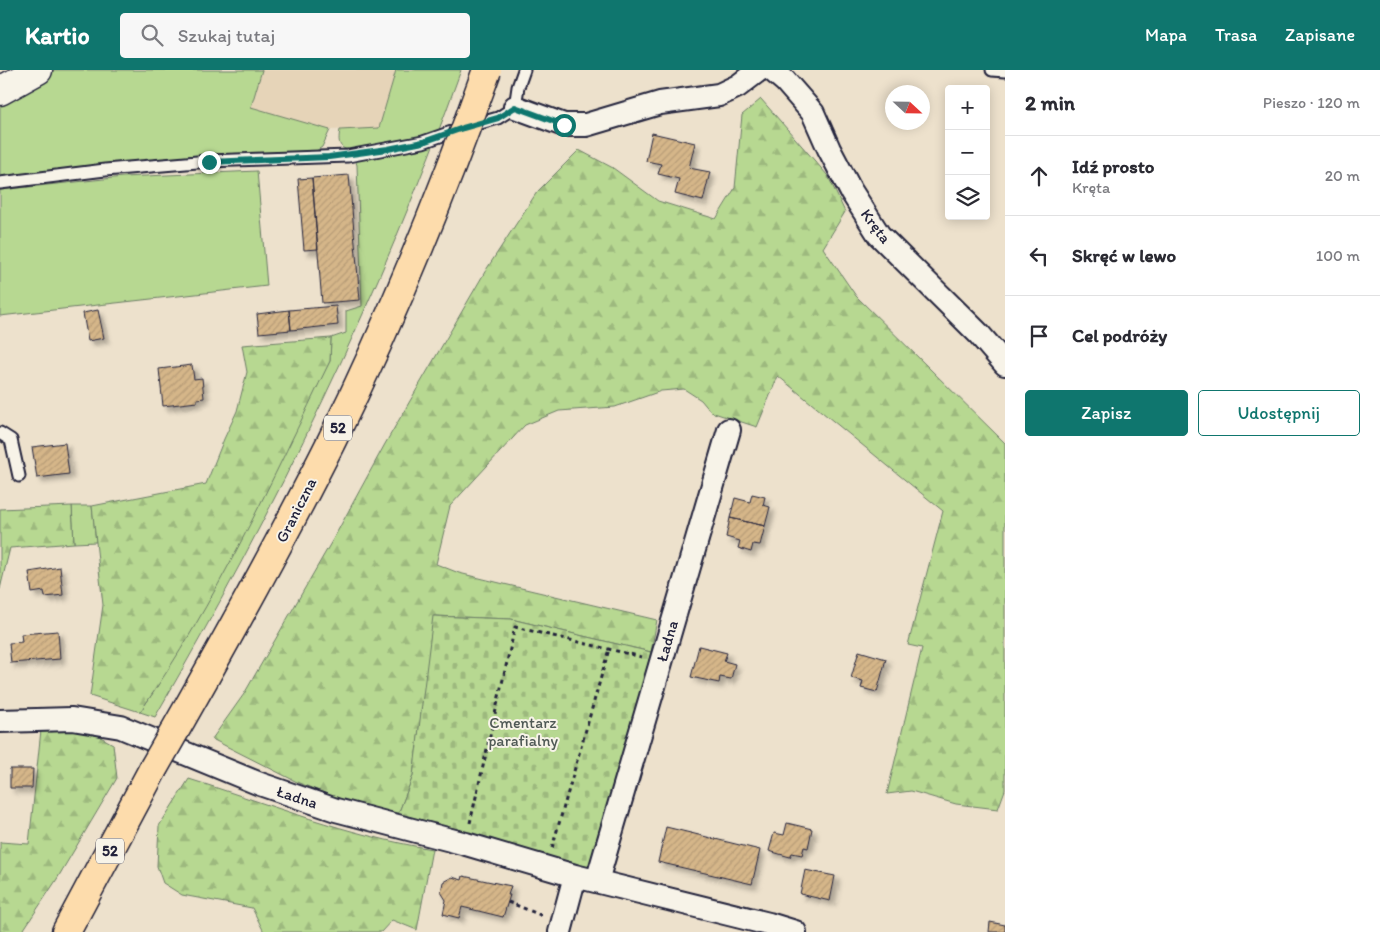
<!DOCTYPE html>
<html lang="pl">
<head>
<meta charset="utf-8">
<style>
  body { margin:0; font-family:Itim,sans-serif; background:#f7f7f7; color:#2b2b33 }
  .controls { position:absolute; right:15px; top:15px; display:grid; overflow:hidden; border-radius:5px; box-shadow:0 2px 12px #0003 }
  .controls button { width:45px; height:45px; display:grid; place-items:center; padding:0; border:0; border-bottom:1px solid #e1e1e2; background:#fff; color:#2b2b33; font:25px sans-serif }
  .compass { position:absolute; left:885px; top:15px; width:45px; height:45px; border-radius:50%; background:#fff; box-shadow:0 2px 12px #0003; rotate:112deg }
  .stop { position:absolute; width:15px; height:15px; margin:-11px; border:4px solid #0f766e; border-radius:50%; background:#fff }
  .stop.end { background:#0f766e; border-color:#fff; box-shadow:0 1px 5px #0008 }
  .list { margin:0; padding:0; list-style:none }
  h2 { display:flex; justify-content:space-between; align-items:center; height:65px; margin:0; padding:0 20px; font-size:21px }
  h2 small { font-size:16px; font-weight:400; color:#7c7c81 }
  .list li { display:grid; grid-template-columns:32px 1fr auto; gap:15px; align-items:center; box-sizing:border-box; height:80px; padding:0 20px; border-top:1px solid #e1e1e2 }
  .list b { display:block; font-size:19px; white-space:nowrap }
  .list p { margin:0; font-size:16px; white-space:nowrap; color:#7c7c81 }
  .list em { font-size:16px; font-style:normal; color:#7c7c81 }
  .actions { display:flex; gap:10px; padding:15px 20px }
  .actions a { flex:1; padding:11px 0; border:1px solid #0f766e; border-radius:5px; text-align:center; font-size:18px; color:#0f766e }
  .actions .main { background:#0f766e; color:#fff }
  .icon { flex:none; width:28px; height:28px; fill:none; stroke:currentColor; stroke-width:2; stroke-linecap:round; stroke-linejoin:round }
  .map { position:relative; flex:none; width:1005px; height:862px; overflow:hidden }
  header { display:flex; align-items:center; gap:30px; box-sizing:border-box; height:70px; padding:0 25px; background:#0f766e; color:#fff }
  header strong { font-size:24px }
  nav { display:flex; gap:28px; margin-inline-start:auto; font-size:18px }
  .search { width:350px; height:45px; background:#f7f7f7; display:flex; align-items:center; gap:12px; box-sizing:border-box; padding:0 18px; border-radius:5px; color:#7c7c81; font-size:19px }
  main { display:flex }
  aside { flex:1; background:#fff }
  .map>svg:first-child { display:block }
  .built { fill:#e6d4b8 }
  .green { fill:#b7d891; stroke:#6c7d66 }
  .forest { fill:url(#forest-firs); stroke:#6c7d66 }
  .cemetery { fill:url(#cemetery-stones); stroke:#6c7d66 }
  .building { fill:url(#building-hatch); stroke:#22223b; filter:url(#shadow) }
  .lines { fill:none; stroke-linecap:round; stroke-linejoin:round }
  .service-casing { stroke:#22223b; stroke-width:15 }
  .minor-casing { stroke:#22223b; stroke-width:26 }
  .tertiary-casing { stroke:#22223b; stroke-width:31 }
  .trunk-casing { stroke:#22223b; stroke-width:31 }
  .path { stroke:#22223b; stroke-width:3; stroke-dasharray:4 4; stroke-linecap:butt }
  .service { stroke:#f7f3e8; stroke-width:11 }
  .minor { stroke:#f7f3e8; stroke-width:22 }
  .tertiary { stroke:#f7f3e8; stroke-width:28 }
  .trunk { stroke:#fddcac; stroke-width:28 }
  .trunk-bridge-casing { stroke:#22223b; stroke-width:31; stroke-linecap:butt }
  .trunk-bridge { stroke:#fddcac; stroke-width:28 }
  .route { stroke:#0f766e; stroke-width:6 }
  .labels { text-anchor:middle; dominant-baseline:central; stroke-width:4; stroke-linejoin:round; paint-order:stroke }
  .shield { fill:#f7f3e8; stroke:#62616f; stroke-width:1 }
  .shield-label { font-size:15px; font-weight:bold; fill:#22223b }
  .street-label { font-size:16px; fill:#22223b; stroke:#f7f3e8 }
  .park-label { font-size:16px; fill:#4f5955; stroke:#f7f3e8 }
</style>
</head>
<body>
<header>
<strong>Kartio</strong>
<div class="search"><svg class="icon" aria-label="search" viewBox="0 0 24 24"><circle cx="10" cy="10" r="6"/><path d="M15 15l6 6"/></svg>Szukaj tutaj</div>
<nav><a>Mapa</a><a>Trasa</a><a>Zapisane</a></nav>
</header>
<main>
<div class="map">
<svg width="1005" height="862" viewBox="0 0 1005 862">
  <defs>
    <pattern id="forest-firs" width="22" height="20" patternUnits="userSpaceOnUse" patternTransform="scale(1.25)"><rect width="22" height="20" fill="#b7d891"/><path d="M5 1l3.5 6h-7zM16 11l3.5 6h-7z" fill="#9db97e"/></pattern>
    <pattern id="cemetery-stones" width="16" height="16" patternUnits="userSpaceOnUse" patternTransform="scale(1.25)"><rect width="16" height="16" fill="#b7d891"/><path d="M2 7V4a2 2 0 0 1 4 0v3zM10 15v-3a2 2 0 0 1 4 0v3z" fill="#9db97e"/></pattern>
    <pattern id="building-hatch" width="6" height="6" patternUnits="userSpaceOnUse" patternTransform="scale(1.25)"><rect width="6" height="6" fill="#d5b689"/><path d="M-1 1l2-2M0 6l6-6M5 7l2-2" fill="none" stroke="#b79c77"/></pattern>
    <filter id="shadow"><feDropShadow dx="4.5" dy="4.5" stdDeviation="2.5" flood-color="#0004"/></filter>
  </defs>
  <rect width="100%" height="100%" fill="#ede1cc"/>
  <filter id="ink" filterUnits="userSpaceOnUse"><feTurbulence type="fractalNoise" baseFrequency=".02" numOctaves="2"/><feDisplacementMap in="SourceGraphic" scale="10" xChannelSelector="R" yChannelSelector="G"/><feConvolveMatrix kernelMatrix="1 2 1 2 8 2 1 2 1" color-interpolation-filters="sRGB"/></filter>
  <g filter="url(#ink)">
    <path class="built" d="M 262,0 L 396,0 L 379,58 L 330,60 L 251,37 Z"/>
    <path class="green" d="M 52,0 L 262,0 L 251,37 L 330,60 L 322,77 L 313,83 L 0,107 L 0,30 Z
      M 396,0 L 461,0 C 381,225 275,440 155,647 L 140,642 L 155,620 L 330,291 L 331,268 L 346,263 L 346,241 L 362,236 L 357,95 L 352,80 C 338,80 338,71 340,60 L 379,58 Z
      M 257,101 L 267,216 L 0,246 L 0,120 L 123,107 Z
      M 72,436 L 92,436 L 96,472 L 74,473 Z"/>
    <path class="forest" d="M 761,29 L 828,106 L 845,142 L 823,178 L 856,226 L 1005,373 L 1005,720 L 998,739 L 956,734 L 911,721 L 887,724 L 922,578 L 908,575 L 943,441 L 778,306 L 757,357 L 711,342 L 701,330 L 684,319 L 661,321 L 615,337 L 559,341 L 525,355 L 450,436 L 436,494 L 459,503 L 504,514 L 657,550 L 651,582 L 511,549 L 434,546 L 413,706 L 397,747 L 337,728 L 299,713 L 212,669 L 244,624 L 336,464 L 385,374 L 486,200 L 537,122 L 579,80 L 613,98 L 658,131 L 716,149 L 735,118 L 742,45 Z
      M 331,268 L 330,291 C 272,410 216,533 140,642 L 90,626 L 103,535 L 92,436 L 206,414 L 224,369 L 237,341 L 247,302 L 242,275 Z
      M 72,436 L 74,473 L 10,478 L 0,519 L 0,439 Z
      M 41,660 L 88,660 L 113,674 L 117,708 L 57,809 L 22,862 L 0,862 L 0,772 L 29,774 Z
      M 189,709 C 269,734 349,766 432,779 L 417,860 L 392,850 L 381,862 L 264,862 L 252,838 L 182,825 L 163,813 L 157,796 L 159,756 Z"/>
    <path class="cemetery" d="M 433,546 L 511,549 L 651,582 L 593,804 L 397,747 L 413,706 Z"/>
    <path class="building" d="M 652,63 L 695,73 L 689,98 L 710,102 L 703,131 L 675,124 L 679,109 L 658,104 L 661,94 L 646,91 Z
      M 349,105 L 360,230 L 322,233 L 312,108 Z
      M 312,108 L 318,179 L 304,180 L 298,109 Z
      M 336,236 L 338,255 L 291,260 L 289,240 Z
      M 98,240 L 104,268 L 88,271 L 83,243 Z
      M 289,240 L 291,260 L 259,263 L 257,244 Z
      M 192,295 L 194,309 L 202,308 L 204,328 L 197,329 L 197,332 L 163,336 L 159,299 Z
      M 65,373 L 69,404 L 37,408 L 32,377 Z
      M 752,424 L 765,427 L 763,435 L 770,437 L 765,456 L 730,448 L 735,428 L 750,432 Z
      M 730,448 L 765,456 L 760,475 L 753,474 L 751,482 L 738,478 L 740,471 L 726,467 Z
      M 60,497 L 63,525 L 45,527 L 44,521 L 32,523 L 29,502 Z
      M 58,561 L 60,589 L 11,593 L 9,573 L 22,572 L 21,564 Z
      M 699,576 L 727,583 L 724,591 L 735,594 L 731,609 L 720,607 L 719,613 L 691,607 Z
      M 859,581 L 886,589 L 877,622 L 861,618 L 863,611 L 851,608 Z
      M 10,699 L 33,699 L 32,718 L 10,718 Z
      M 787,753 L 812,759 L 808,778 L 804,777 L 802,785 L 792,783 L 790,787 L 769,781 L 774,763 L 784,765 Z
      M 666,757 L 760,780 L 752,814 L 658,792 Z
      M 805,800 L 835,806 L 830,831 L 800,824 Z
      M 463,806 L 511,816 L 508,825 L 510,825 L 503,847 L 462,837 L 459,848 L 443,844 L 446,830 L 441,822 L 443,812 L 452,807 L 462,810 Z
      M 990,852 L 1005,855 L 1005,862 L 989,862 Z"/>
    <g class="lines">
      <g class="service-casing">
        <path id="service" d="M 992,0 L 1005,1
          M 0,113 L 105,100 L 209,91 L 348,86 L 423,72 L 463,58 L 498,48 L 515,37 L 518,17 L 524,0
          M 0,363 L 11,370 L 19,406"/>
      </g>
      <g class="minor-casing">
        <path id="minor" d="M 772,0 L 785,11 L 813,43 L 829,79 L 851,121 L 879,165 L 979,264 L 1005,294
          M 515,37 L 564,55 L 586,55 L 660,33 L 719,25 L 738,16 L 759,0
          M 0,651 L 72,649 L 121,657 L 260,714 L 336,740 L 466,774 L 575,806 L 769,854 L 795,862
          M 597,811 L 729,360
          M 560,862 L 575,806"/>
      </g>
      <g class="tertiary-casing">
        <path id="tertiary" d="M 0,21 L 38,0"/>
      </g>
      <g class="trunk-casing">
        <path id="trunk" d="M 66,862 L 153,699"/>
      </g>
      <path class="path" d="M 470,753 L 515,557 L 642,587
        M 552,778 L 609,579
        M 508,832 L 543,846"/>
      <use href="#service" class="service"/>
      <use href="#minor" class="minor"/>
      <use href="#tertiary" class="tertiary"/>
      <use href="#trunk" class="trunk"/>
      <g class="trunk-bridge-casing">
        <path id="trunk-bridge" d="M 153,699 C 215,591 276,482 332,370 C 391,251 442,126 487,0"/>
      </g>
      <use href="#trunk-bridge" class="trunk-bridge"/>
    </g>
  </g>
  <g class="lines" filter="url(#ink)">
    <path class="route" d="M 209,92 L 329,87 L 388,79 L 423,72 L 463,58 L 498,48 L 515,37 L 564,55"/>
  </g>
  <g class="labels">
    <g class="shield">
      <rect x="324" y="345.5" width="28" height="25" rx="4"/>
      <rect x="96" y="768.5" width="28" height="25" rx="4"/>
    </g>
    <g class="shield-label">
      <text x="338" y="358">52</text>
      <text x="110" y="781">52</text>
    </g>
    <g class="street-label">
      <text transform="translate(876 156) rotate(53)">Kręta</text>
      <text transform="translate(296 440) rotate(-63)">Graniczna</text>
      <text transform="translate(667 571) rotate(-74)">Ładna</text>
      <text transform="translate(297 727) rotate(18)">Ładna</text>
    </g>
    <g class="park-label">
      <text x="523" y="652">Cmentarz<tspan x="523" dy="18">parafialny</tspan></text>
    </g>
  </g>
</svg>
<div class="controls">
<button>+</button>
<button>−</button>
<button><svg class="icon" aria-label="layers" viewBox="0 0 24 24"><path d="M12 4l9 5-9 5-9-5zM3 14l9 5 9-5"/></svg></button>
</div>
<svg class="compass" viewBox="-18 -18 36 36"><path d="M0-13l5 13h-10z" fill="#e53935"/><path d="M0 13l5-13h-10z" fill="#7c7c81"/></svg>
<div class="stop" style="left:564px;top:55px"></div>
<div class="stop end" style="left:209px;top:92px"></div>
</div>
<aside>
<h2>2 min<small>Pieszo · 120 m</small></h2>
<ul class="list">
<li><svg class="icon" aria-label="ahead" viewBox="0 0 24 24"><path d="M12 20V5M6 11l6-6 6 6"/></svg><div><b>Idź prosto</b><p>Kręta</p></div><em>20 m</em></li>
<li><svg class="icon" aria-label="left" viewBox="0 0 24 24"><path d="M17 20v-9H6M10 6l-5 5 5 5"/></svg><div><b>Skręć w lewo</b></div><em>100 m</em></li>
<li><svg class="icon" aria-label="arrive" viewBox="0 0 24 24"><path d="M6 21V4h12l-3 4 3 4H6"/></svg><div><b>Cel podróży</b></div></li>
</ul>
<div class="actions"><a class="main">Zapisz</a><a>Udostępnij</a></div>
</aside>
</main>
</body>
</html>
